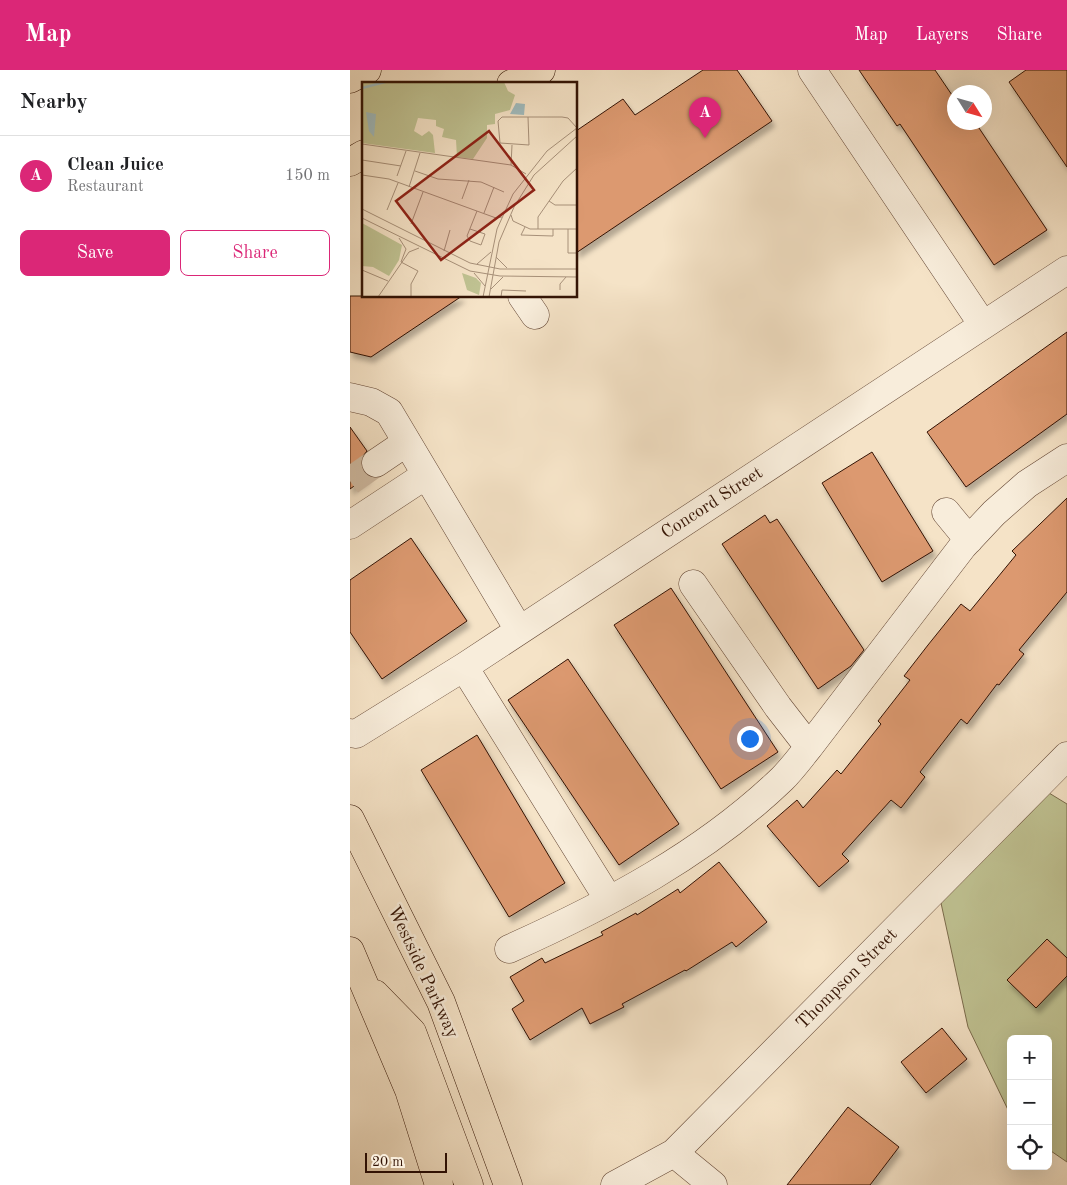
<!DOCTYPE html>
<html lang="en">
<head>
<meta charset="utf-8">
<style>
  body { margin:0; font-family:"Old Standard TT",serif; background:#f2f2f2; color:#202124 }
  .controls { position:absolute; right:15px; bottom:15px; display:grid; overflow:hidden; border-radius:8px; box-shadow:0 5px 20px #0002 }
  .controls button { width:45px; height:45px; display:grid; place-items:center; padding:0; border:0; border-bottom:1px solid #e0e0e0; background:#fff; color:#202124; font:25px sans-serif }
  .compass { position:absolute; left:597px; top:15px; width:45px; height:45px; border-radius:50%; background:#fff; box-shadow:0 5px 20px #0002; rotate:127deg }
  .scale { position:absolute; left:15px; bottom:12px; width:82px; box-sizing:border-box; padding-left:5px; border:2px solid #331304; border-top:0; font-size:14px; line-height:18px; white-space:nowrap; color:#331304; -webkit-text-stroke:4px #f8eddb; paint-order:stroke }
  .you { position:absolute; left:399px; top:668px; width:18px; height:18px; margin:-12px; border:4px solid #fff; border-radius:50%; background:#1a73e8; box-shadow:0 0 0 8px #1a73e833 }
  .badge { display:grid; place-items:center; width:32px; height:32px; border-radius:50%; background:#db2777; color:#fff; font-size:16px; font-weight:700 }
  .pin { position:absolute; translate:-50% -41px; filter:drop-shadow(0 1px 2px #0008) }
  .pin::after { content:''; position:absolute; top:26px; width:18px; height:15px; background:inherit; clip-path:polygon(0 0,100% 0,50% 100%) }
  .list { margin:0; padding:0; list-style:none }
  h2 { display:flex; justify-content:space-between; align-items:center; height:65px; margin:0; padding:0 20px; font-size:21px }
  h2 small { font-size:16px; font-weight:400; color:#757577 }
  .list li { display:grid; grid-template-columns:32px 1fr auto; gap:15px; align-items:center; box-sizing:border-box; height:80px; padding:0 20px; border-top:1px solid #e0e0e0 }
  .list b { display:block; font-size:19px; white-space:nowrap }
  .list p { margin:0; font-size:16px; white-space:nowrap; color:#757577 }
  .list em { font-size:16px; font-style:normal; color:#757577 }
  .actions { display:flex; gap:10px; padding:15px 20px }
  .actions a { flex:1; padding:11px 0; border:1px solid #db2777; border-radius:8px; text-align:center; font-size:18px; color:#db2777 }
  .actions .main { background:#db2777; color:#fff }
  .icon { flex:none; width:28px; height:28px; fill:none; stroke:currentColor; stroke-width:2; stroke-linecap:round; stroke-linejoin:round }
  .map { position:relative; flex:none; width:717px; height:1115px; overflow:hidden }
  header { display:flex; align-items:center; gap:30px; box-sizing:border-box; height:70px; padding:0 25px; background:#db2777; color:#fff }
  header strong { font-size:24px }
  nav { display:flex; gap:28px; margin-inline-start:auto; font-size:18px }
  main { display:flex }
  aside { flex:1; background:#fff }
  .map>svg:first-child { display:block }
  .green { fill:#c0c393; stroke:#7a6b4c }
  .building { fill:#dc996f; stroke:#331304; filter:url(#shadow) }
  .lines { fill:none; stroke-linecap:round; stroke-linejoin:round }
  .minor-tunnel { stroke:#ceb9a0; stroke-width:28; stroke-dasharray:28 14; stroke-linecap:butt }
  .minor-casing { stroke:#644735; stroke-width:29 }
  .major-casing { stroke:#331304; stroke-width:29 }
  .highway-casing { stroke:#331304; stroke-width:29 }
  .minor { stroke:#f8eddb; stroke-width:28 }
  .major { stroke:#f5e3c7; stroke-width:28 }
  .highway { stroke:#f5e3c7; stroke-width:28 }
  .labels { text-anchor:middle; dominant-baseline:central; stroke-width:5; stroke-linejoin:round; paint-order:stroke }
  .street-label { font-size:18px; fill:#331304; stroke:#f8eddb }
  .inset-river { fill:none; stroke:#a0bcbf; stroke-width:2.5 }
  .inset-road { fill:none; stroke:#a79079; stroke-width:1 }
  .view { fill:#8f2418; fill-opacity:0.15; stroke:#8f2418; stroke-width:2.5 }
  .inset-edge { fill:none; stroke:#331304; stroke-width:2.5 }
</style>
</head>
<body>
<header>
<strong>Map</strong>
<nav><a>Map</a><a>Layers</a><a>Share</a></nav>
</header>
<main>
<aside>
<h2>Nearby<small></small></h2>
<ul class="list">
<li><span class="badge">A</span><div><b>Clean Juice</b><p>Restaurant</p></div><em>150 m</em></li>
</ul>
<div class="actions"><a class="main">Save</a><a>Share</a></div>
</aside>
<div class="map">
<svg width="717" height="1115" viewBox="0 0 717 1115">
  <defs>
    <filter id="shadow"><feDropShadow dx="3" dy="5.5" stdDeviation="2.5" flood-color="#0004"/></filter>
  </defs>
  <rect width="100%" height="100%" fill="#f5e3c7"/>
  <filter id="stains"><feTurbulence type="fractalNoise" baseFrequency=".004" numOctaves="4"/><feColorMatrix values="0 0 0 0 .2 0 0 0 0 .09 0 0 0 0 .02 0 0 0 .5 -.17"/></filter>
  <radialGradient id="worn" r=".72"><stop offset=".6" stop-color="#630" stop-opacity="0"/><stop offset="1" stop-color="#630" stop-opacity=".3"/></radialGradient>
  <path class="green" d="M 699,723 L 717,734 L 717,1092 L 698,1079 L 698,969 L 661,969 L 661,1046 L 618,957 L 591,833 Z"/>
  <path class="building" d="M 353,0 L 387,0 L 422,51 L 226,183 L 226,61 L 273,29 L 285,45 Z
    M 509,0 L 585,0 L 604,28 L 604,52 L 625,52 L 697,160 L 644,195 L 550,54 L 547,56 Z
    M 676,0 L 717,0 L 717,97 L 659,12 Z
    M 0,226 L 112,226 L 21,287 L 0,282 Z
    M 717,262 L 717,344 L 616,417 L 577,362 Z
    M 0,357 L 17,381 L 12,387 L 10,394 L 13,401 L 18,406 L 0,419 Z
    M 522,382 L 583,481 L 532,512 L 472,413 Z
    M 717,428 L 717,522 L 669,580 L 674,584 L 649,615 L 647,614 L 617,654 L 611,649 L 570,702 L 575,707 L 551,738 L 541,730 L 492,784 L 499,791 L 469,817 L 417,756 L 447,730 L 453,738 L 487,700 L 491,704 L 531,654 L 528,651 L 560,610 L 554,606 L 578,575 L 611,534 L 620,541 L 666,485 L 662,481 Z
    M 415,445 L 420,453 L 427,449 L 514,580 L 501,596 L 468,619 L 372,474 Z
    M 61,468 L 117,551 L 32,609 L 0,562 L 0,510 Z
    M 321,518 L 428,682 L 371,719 L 264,555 Z
    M 218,589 L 329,754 L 269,795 L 158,630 Z
    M 127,665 L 215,813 L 159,847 L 71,700 Z
    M 369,792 L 417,852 L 386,877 L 382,872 L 336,901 L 335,900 L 272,934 L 274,937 L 240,954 L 232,938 L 180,970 L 162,939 L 174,931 L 160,907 L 192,888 L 195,893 L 253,865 L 251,862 L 286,843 L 287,845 L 328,819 L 330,823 Z
    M 697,869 L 717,888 L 717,906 L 686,938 L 657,910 Z
    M 592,958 L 617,989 L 576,1023 L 551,992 Z
    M 498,1037 L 549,1077 L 520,1115 L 437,1115 Z"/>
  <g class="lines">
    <path class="minor-tunnel" d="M 0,411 L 26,393"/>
    <g class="minor-casing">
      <path id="minor" d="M 462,0 L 633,255
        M 172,226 L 185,245
        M 0,327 L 21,332 L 39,342 L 169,560
        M 26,393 L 57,372
        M 596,442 L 619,470
        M 0,455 L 76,405
        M 343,514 L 428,637 L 459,677
        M 114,597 L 259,830
        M 0,663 L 6,664 L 114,597 L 717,200
        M 159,879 C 257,835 354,784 432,709 C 442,699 450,688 459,677 L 613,476 L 644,443 L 677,414 L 717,388
        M 324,1083 L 363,1115
        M 265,1115 L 324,1083 L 717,686"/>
    </g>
    <g class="major-casing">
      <path id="major" d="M 0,749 L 91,932 L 158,1115
        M 0,881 L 59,1020 L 89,1115
        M 25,924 L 62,962 L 119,1115"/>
    </g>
    <g class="highway-casing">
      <path id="highway" d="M 0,9 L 17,0
        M 161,14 L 191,0
        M 0,92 L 14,84"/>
    </g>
    <use href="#minor" class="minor"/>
    <use href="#major" class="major"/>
    <use href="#highway" class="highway"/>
  </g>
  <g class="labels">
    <g class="street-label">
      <text transform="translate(362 433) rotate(-33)">Concord Street</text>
      <text transform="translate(73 902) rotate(65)">Westside Parkway</text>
      <text transform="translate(497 909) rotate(-45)">Thompson Street</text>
    </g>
  </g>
  <g transform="translate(12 12)">
    <rect width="215" height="215" fill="#f5e3c7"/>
    <path d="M 0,0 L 142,0 L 146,9 L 153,13 L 148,28 L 133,32 L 133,42 L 125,43 L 125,56 L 111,77 L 95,75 L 94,58 L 80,55 L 82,47 L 74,44 L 74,38 L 56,36 L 52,49 L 60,54 L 67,49 L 71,53 L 73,71 L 0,61 ZM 0,141 L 40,163 L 37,178 L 27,194 L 11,185 L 0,184 ZM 100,191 L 114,196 L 119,201 L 117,213 L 105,208 Z" fill="#c0c393"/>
    <path d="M 154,21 L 163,22 L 162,33 L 148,32 ZM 4,30 L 14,32 L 12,55 L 7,49 Z" fill="#a0bcbf"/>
    <path class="inset-river" d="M 0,6 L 23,0"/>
    <path class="inset-road" d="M 166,35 L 167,63 L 138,61 L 136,39 L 140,35 L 200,35 L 206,36 L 215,46M 0,62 L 149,83 L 164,92M 0,78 L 39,84M 149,83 L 150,63M 53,89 L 76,97 L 119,100 L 142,110M 0,93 L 27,97 L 134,136 L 140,135M 35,94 L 44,69M 47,105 L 58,71M 100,117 L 107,98M 187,119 L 193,123 L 215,123M 0,127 L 108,181 L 138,187 L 215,187M 25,128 L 36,101M 122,131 L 132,105M 149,133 L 151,139 L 168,147 L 215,147M 0,136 L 108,189 L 138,194 L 215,195M 49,142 L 61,110M 163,145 L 159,153 L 191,154 L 191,147M 108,147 L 123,152 L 119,163 L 108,159 L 105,154 L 115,129M 176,147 L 176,135 L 201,99 L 215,86M 206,147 L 206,171 L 215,171M 37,156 L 44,167 L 39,180M 82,169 L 88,148M 134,175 L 145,186M 39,180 L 56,189 L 49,202 L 49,215M 115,182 L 129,170M 0,188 L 26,199M 112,191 L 123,204M 129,207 L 141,195M 198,208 L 198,202 L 204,195M 16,215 L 47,170 L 57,166M 121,215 L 135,147 L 151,112 L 185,69 L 215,46M 127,215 L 137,160 L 152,125 L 172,93 L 215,54M 139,215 L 140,208 L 164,209"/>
    <path class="view" d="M 127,49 L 172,108 L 79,178 L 34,119 Z"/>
    <rect width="215" height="215" class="inset-edge"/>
  </g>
  <rect width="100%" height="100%" filter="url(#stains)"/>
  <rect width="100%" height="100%" fill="url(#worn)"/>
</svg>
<div class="controls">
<button>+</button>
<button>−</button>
<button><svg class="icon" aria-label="locate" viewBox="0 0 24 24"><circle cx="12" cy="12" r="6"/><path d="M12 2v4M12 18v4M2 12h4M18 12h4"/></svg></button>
</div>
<svg class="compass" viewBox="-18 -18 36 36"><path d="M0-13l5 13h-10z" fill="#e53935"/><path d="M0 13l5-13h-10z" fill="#757577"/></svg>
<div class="scale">20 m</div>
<div class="you"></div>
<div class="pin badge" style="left:355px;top:68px">A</div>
</div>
</main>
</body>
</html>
